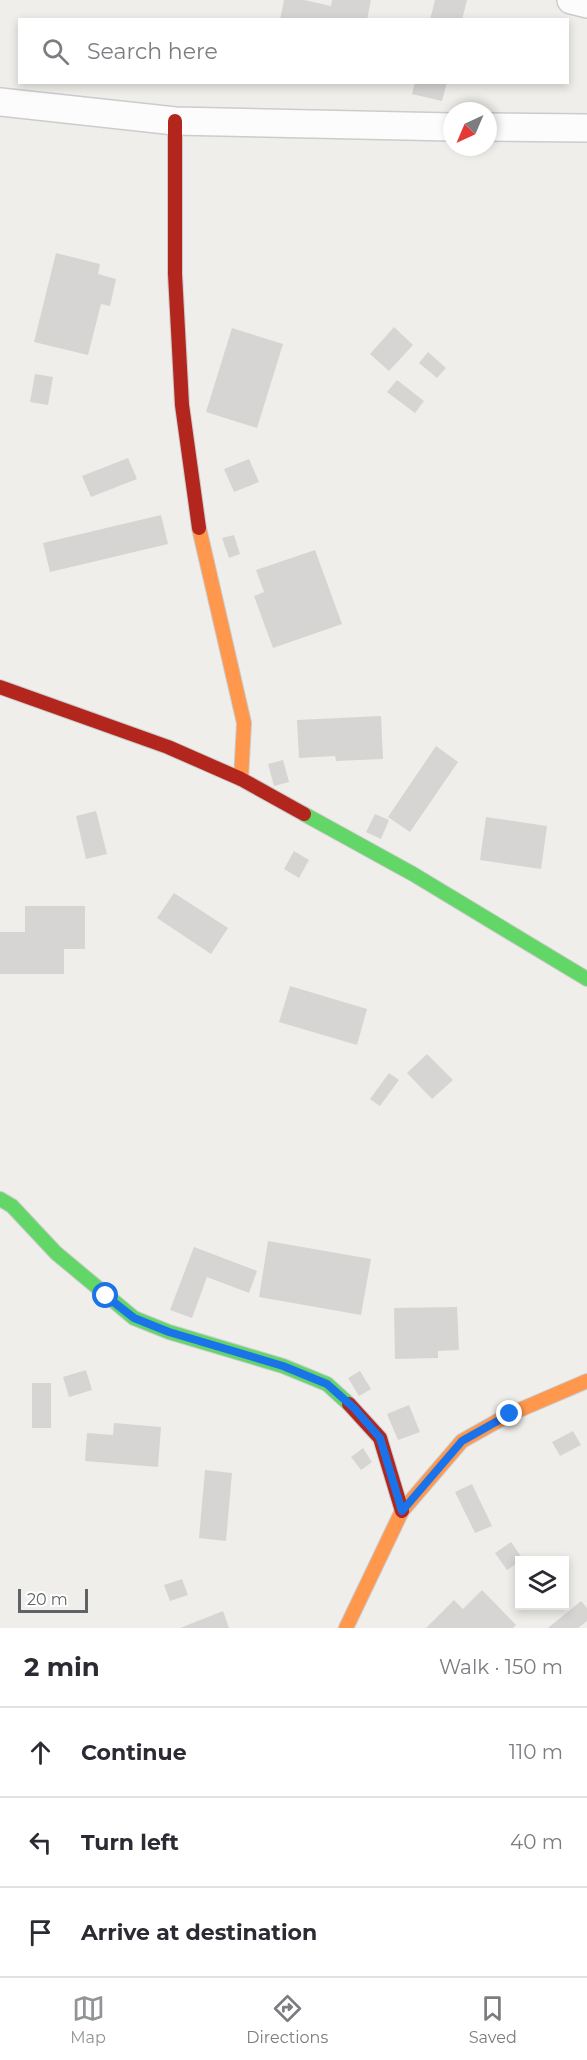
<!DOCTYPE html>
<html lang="en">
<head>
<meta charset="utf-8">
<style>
  body { margin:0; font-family:Montserrat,sans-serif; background:#f7f7f7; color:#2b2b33 }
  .controls { position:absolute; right:18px; bottom:18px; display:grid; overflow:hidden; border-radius:0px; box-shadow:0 3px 9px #0003 }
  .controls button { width:54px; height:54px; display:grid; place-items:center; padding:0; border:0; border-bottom:2px solid #e1e1e2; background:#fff; color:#2b2b33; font:30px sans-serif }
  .compass { position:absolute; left:443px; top:102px; width:54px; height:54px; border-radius:50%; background:#fff; box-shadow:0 3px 9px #0003; rotate:224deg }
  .scale { position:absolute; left:18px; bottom:15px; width:70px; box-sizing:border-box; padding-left:6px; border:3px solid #5f6368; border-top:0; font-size:16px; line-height:21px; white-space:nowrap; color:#5f6368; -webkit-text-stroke:4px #fff; paint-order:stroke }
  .stop { position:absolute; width:18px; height:18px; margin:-14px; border:4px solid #1a73e8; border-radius:50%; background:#fff }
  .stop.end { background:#1a73e8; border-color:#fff; box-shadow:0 2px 6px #0008 }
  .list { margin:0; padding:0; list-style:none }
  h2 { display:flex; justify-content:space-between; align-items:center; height:78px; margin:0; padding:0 24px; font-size:26px }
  h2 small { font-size:20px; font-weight:400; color:#7c7c81 }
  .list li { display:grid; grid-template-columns:39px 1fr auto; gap:18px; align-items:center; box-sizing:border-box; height:90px; padding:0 24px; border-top:2px solid #e1e1e2 }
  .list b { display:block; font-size:22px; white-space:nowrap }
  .list em { font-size:20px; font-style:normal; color:#7c7c81 }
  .icon { flex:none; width:33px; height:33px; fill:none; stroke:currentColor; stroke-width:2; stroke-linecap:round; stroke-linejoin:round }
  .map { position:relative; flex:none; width:587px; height:1628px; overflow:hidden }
  .search { position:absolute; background:#fff; box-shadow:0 3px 9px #0003; left:18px; right:18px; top:18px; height:66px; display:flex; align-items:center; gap:15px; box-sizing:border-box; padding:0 21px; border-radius:0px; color:#7c7c81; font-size:22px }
  .sheet { height:348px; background:#fff }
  nav { display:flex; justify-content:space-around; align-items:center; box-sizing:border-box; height:84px; border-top:2px solid #e1e1e2; background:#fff; font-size:16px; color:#7c7c81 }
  nav a { display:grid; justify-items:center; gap:3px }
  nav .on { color:#919496 }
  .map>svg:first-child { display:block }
  .building { fill:#d6d5d3 }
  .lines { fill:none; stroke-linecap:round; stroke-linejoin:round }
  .street-casing { stroke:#cbcccc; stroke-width:30 }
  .fast-casing { stroke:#cacacb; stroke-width:16 }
  .slow-casing { stroke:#cacacb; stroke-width:16 }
  .jam-casing { stroke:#cacacb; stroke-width:16 }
  .street { stroke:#fdfcfc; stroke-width:27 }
  .fast { stroke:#63d668; stroke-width:14 }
  .slow { stroke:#ff974d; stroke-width:14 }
  .jam { stroke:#b3261e; stroke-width:14 }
  .route { stroke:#1a73e8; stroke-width:8 }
</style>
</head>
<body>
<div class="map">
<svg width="587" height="1628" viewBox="0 0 587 1628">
  <rect width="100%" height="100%" fill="#efeeea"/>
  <path class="building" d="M 284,0 L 304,0 L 331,6 L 332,0 L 371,0 L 367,20 L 280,20 Z
    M 435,0 L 467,0 L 462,20 L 430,20 Z
    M 415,82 L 447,82 L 442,101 L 412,94 Z
    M 56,253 L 100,264 L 98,274 L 116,279 L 110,306 L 101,304 L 88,355 L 34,342 Z
    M 394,327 L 413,345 L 389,371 L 370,354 Z
    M 232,328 L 283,344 L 257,428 L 206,412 Z
    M 428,352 L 446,368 L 437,378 L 419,363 Z
    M 35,374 L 53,377 L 48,405 L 30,402 Z
    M 397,380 L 424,401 L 415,413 L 387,392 Z
    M 128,458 L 137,479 L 91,497 L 82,476 Z
    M 249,459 L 259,482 L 234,492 L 224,469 Z
    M 161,515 L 168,544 L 50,572 L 43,543 Z
    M 234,535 L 240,554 L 229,558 L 222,538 Z
    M 315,550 L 342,624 L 273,648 L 254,596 L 264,592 L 256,570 Z
    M 381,716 L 383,759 L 336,761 L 335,756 L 299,758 L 297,720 Z
    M 436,746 L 458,762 L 410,832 L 388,817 Z
    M 283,760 L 289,782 L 274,786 L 268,764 Z
    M 96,811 L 107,854 L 86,859 L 76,816 Z
    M 375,814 L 389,820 L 381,839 L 366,832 Z
    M 486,817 L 547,826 L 541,869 L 480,860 Z
    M 294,851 L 309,860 L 299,878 L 284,869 Z
    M 174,893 L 228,928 L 211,954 L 157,918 Z
    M 25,906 L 85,906 L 85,949 L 64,949 L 64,974 L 0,974 L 0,932 L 25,932 Z
    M 290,986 L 367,1009 L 357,1045 L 279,1022 Z
    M 427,1054 L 453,1080 L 432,1099 L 407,1073 Z
    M 389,1073 L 399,1080 L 380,1106 L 370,1099 Z
    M 268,1241 L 371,1259 L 361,1315 L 259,1297 Z
    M 194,1247 L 257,1271 L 249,1293 L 207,1277 L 192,1318 L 170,1310 Z
    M 457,1307 L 459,1350 L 438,1351 L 438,1358 L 395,1359 L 394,1308 Z
    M 86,1370 L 92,1390 L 69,1397 L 63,1377 Z
    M 360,1371 L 371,1389 L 359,1396 L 348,1378 Z
    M 32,1383 L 51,1383 L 51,1428 L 32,1428 Z
    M 409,1405 L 420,1432 L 398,1440 L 387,1414 Z
    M 114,1423 L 161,1427 L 158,1467 L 85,1461 L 87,1433 L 113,1435 Z
    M 573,1431 L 581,1445 L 560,1456 L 552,1442 Z
    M 363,1448 L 372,1462 L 361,1470 L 351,1457 Z
    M 205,1470 L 232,1473 L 226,1541 L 199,1538 Z
    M 472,1484 L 492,1526 L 475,1533 L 455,1492 Z
    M 511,1542 L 523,1559 L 507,1570 L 495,1553 Z
    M 182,1579 L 188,1595 L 170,1601 L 164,1585 Z
    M 482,1590 L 516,1625 L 513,1628 L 426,1628 L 454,1600 L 463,1609 Z
    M 581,1601 L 587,1608 L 587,1621 L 578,1628 L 548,1628 Z
    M 223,1611 L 229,1628 L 180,1628 Z"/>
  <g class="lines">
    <g class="street-casing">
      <path id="street" d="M 571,0 L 587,4
        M 0,102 L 175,121 L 452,127
        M 488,127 L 587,128"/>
    </g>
    <g class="fast-casing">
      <path id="fast" d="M 304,814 L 413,874 L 587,979
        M 0,1199 L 12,1206 L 56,1253 L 134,1318 L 169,1332 L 283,1366 L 327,1384 L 349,1404"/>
    </g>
    <g class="slow-casing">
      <path id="slow" d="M 199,528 L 244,723 L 241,779
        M 346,1628 L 402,1511 L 462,1441 L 510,1414 L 587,1381"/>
    </g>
    <g class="jam-casing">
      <path id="jam" d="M 175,121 L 175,274 L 182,405 L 199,528
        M 0,687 L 168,747 L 241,779 L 304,814
        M 349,1404 L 380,1438 L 402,1511"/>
    </g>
    <use href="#street" class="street"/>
    <use href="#fast" class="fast"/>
    <use href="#slow" class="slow"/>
    <use href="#jam" class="jam"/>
  </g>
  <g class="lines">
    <path class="route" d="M 106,1296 L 134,1318 L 169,1332 L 283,1366 L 327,1384 L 354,1408 L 380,1438 L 402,1511 L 462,1441 L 510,1414"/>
  </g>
</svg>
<div class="controls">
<button><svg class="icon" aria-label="layers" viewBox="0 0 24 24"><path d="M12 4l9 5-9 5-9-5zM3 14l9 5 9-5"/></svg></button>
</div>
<svg class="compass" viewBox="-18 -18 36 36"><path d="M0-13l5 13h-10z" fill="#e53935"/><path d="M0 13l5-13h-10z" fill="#7c7c81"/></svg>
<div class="scale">20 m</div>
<div class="stop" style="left:106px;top:1296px"></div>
<div class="stop end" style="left:510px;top:1414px"></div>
<div class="search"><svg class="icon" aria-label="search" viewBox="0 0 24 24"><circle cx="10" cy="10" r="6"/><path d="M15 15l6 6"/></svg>Search here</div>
</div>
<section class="sheet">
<h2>2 min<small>Walk · 150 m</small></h2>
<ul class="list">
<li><svg class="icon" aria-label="ahead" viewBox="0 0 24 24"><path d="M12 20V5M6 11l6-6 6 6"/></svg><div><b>Continue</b></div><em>110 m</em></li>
<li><svg class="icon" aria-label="left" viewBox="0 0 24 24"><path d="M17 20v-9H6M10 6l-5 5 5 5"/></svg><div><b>Turn left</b></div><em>40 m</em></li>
<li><svg class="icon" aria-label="arrive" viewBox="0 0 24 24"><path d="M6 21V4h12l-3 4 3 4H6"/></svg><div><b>Arrive at destination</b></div></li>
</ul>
</section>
<nav>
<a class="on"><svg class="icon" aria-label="map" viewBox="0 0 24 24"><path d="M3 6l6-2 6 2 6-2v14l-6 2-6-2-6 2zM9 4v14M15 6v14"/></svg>Map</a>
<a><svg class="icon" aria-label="directions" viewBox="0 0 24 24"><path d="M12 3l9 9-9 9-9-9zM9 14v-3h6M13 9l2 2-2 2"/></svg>Directions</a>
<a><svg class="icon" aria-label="saved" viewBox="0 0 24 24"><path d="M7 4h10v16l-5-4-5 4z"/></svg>Saved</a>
</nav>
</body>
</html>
